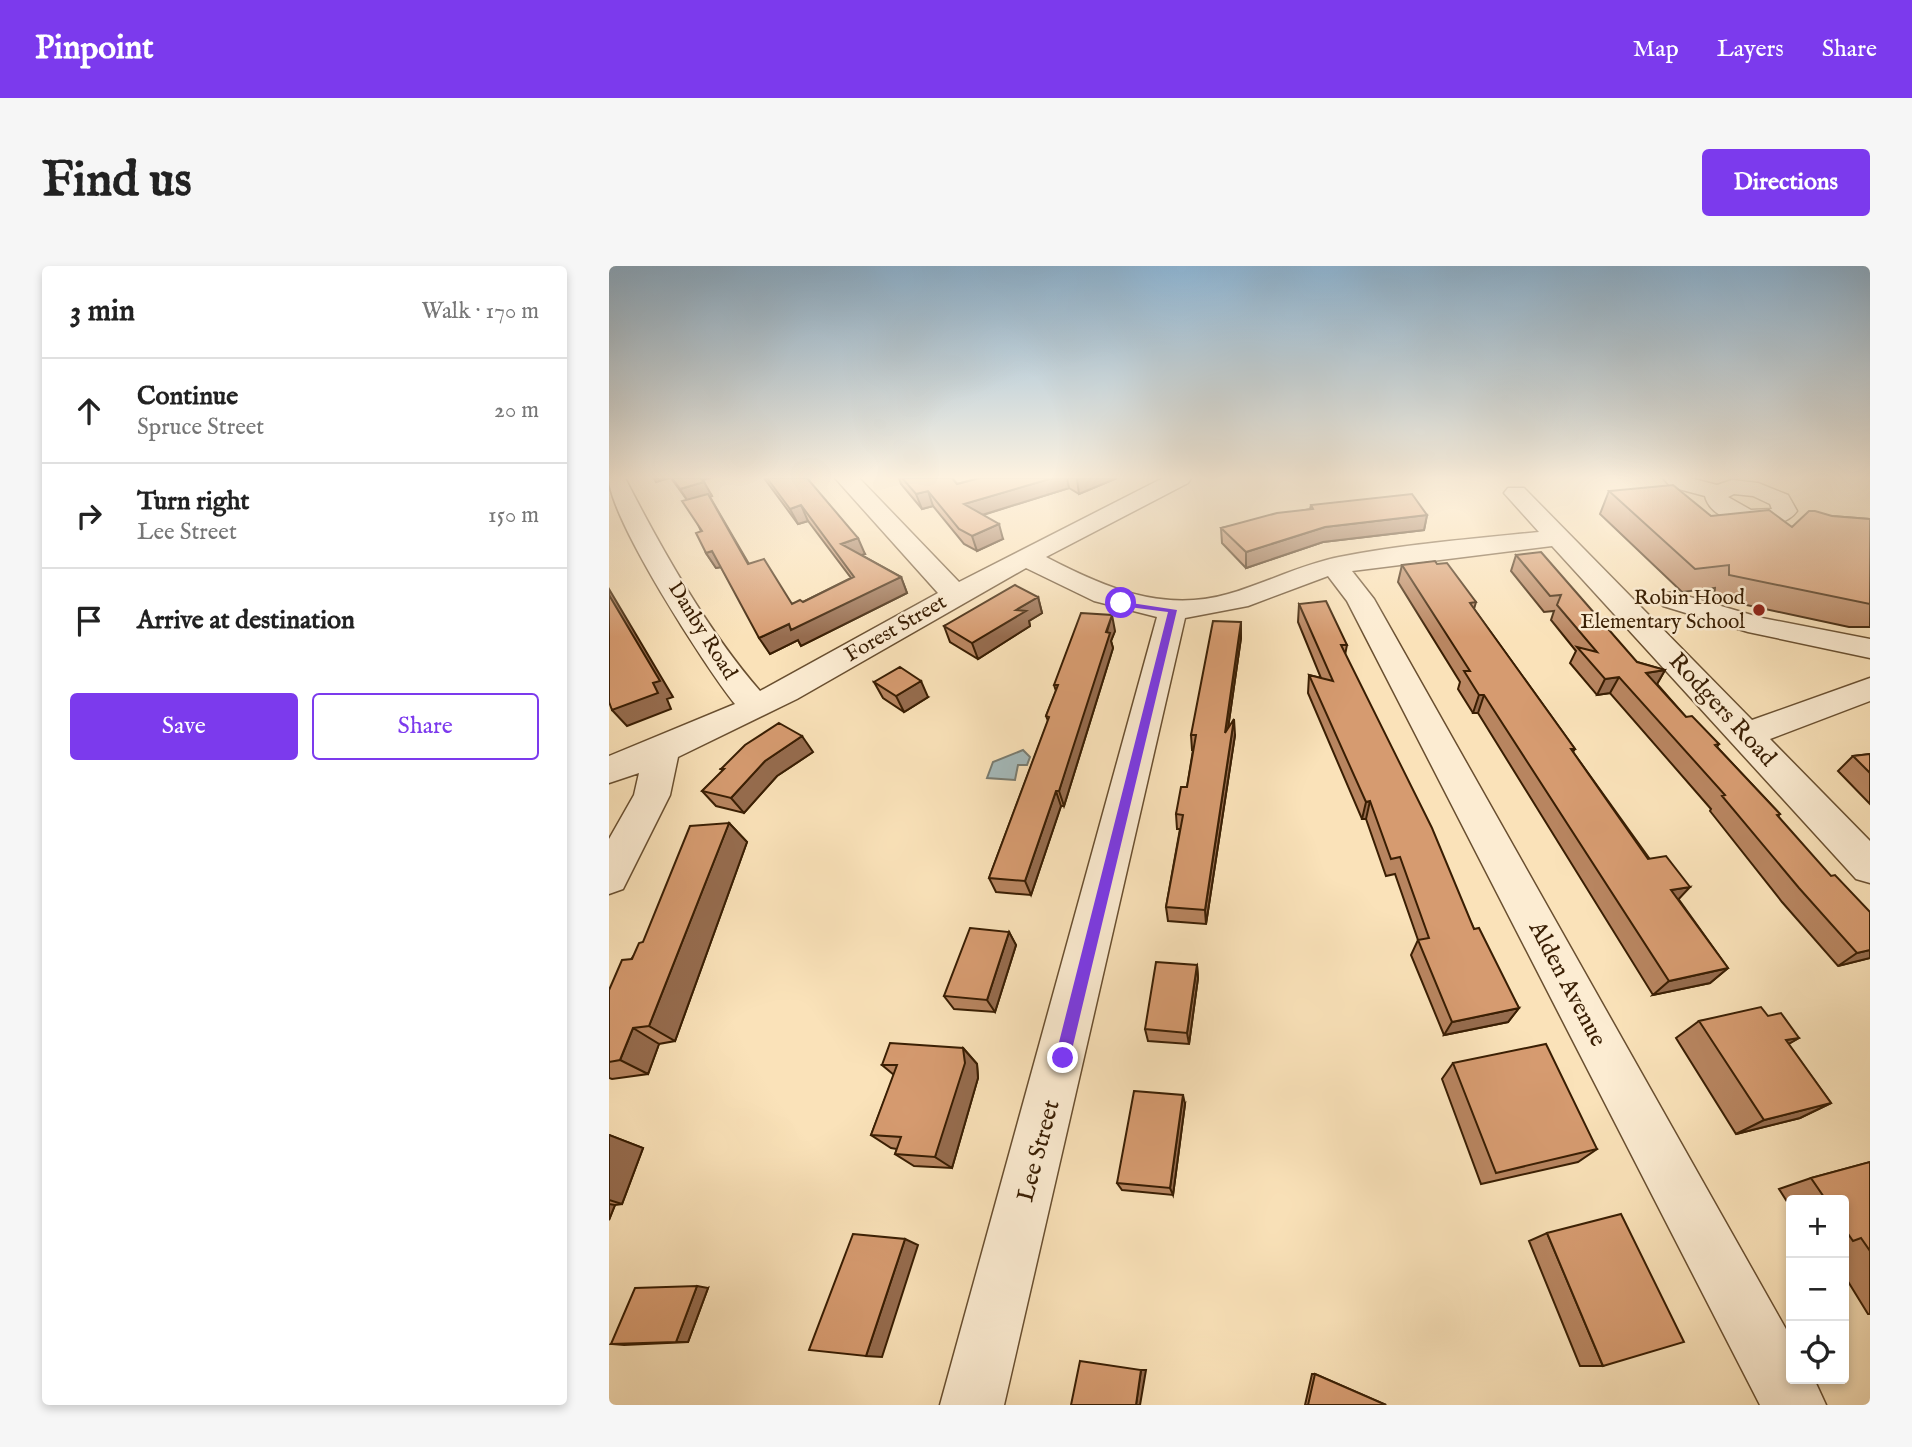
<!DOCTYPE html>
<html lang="en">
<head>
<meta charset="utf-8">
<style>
  body { margin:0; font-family:"IM FELL English",serif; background:#f6f6f6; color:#222 }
  .controls { position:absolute; right:21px; bottom:21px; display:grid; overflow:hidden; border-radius:7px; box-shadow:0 4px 10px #0003 }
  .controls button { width:63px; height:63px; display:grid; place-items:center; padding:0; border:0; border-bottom:2px solid #e0e0e0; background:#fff; color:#222; font:35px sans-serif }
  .stop { position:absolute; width:21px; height:21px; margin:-16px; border:5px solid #7c3aed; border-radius:50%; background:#fff }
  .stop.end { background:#7c3aed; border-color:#fff; box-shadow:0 2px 7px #0008 }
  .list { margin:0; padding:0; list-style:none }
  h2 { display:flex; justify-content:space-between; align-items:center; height:91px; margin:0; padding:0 28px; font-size:30px }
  h2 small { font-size:23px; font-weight:400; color:#767676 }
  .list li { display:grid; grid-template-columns:46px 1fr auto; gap:21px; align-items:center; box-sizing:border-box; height:105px; padding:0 28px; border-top:2px solid #e0e0e0 }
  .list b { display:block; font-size:26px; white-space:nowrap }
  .list p { margin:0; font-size:23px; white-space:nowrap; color:#767676 }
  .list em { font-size:23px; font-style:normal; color:#767676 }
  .actions { display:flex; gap:14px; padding:21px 28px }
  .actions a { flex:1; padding:16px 0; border:2px solid #7c3aed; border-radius:7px; text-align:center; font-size:24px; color:#7c3aed }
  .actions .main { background:#7c3aed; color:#fff }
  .icon { flex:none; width:38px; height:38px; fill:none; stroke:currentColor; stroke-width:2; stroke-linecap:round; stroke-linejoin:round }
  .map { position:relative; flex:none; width:1261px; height:1139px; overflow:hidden; border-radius:7px }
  header { display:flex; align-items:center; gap:42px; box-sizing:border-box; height:98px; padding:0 35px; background:#7c3aed; color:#fff }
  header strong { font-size:33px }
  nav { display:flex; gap:38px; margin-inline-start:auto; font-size:24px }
  .intro { display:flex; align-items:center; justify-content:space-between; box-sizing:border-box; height:168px; padding:0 42px }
  h1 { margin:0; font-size:49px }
  .button { padding:18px 32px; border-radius:7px; background:#7c3aed; color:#fff; font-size:24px; font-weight:700 }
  main { display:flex; gap:42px; padding:0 42px }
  aside { flex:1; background:#fff; border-radius:7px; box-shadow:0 4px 10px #0003 }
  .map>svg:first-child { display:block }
  .water { fill:#a4babb; stroke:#797c71; stroke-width:2 }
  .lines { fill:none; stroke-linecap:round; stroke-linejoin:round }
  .minor-casing { stroke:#694f30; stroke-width:3 }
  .minor { fill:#fcecd2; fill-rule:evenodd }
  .wall { fill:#b88560; stroke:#391e03; stroke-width:2 }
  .shaded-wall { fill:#966c4e; stroke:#391e03; stroke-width:2 }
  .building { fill:#d69b70; stroke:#391e03; stroke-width:2 }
  .route { fill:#7c3aed }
  .poi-dot { fill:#8f2418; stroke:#fcecd2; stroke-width:2.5 }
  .labels { text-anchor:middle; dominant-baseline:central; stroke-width:5; stroke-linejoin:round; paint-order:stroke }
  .far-poi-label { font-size:21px; fill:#391e03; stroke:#fcecd2; text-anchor:end }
  .far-street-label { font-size:21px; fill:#391e03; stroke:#fcecd2 }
  .street-label { font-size:24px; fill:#391e03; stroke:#fcecd2 }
</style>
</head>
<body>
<header>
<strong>Pinpoint</strong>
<nav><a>Map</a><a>Layers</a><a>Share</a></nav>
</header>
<div class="intro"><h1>Find us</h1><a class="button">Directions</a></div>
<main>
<aside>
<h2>3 min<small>Walk · 170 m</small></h2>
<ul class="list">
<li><svg class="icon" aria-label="ahead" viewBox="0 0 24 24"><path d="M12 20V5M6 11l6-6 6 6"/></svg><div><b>Continue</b><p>Spruce Street</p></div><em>20 m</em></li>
<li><svg class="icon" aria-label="right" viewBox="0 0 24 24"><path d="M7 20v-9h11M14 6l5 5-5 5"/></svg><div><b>Turn right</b><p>Lee Street</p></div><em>150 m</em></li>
<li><svg class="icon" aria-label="arrive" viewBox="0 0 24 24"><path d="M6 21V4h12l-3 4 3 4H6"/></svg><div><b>Arrive at destination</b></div></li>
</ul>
<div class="actions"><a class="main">Save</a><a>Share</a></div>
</aside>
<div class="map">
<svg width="1261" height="1139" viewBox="0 0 1261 1139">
  <rect width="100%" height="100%" fill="#fae2b9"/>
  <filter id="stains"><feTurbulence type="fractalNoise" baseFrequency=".00286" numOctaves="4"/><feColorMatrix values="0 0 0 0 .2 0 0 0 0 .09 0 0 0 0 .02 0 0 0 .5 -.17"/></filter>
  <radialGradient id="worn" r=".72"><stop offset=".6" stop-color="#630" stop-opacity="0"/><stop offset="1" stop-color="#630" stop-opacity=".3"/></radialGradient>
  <path class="water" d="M 414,484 L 421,491 L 418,499 L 409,499 L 406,514 L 378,512 L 384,496 Z"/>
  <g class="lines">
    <g class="minor-casing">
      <path id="minor" d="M 0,212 L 16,212 C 53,284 98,364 151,425 L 329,327 L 226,212 L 250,212 L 350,316 L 554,212 L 582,212 L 579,217 L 437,291 C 495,321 553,347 619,328 C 657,317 691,299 730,291 C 796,278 863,273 930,266 L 895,227 L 899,222 L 915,222 L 1143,454 L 1261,412 L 1261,435 L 1161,473 L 1261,575 L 1261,617 L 1247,613 L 943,280 L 743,305 L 765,333 L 1182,1072 L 1182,1113 L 1205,1113 L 1217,1139 L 1151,1139 L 738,335 L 719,310 L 639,340 L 576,352 L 395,1139 L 331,1139 L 548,351 L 485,335 L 417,302 L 188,433 L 69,491 L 61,529 L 14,623 L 0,628 L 0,573 L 25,529 L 30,507 L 0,517 L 0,490 L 126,438 C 97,402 0,252 0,212 Z
        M 1054,212 L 1081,212 L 1108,219 L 1123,214 L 1149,217 L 1179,229 L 1188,245 C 1170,271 1103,261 1096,230 L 1062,221 ZM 1125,228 L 1144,230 L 1161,238 L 1163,243 L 1142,244 L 1119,231 Z
        M 1064,326 L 1153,352 L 1261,373 L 1261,392 L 1139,366 L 1054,340 L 1050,334 L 1054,328 Z"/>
    </g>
    <use href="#minor" class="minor"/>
  </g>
  <path class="wall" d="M 62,212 L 102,212 L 93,214 L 103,230 L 101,231 L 140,298 L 183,338 L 194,336 L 242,312 L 199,255 L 189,258 L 155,212 L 198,212 L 256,288 L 252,289 L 292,311 L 298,327 L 192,380 L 189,374 L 161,388 L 112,301 L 107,302 L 97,287 L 92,265 L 78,234 Z
    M 290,212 L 343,212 L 348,218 L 371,212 L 508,212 L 470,228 L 460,222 L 374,249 L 394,273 L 368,285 L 355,278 L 324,240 L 313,243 L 292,218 Z
    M 1000,225 L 1102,250 L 1183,261 L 1223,250 L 1261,253 L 1261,361 L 1240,361 L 1105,332 L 1106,322 L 1073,326 L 991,248 Z
    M 702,239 L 818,249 L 815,264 L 714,276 L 637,302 L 613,277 L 612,262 L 701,243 Z
    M 907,289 L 1028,396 L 1056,404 L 1048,418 L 1077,451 L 1110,478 L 1108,481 L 1171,548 L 1169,550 L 1261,692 L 1229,700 L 1173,636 L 1101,545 L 1102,543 L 1001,427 L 988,429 L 961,397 L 967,385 L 942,354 L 945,345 L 935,346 L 902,305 Z
    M 828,298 L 867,336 L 865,343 L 966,483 L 964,486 L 1119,702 L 1101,717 L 1044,729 L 869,447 L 864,447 L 849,423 L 851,416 L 789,316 L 793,299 Z
    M 429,331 L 433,347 L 420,355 L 421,360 L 369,393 L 341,376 L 335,360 Z
    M 690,338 L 738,379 L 736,389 L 865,663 L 910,742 L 899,756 L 835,769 L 802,689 L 809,674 L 786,608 L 777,610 L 757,553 L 753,553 L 699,427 L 700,409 L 712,412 L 689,356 Z
    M 632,356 L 632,372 L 619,462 L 626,469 L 597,658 L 559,655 L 557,641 L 571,563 L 568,563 L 567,548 L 578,521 L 584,484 L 583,484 L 582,469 Z
    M 506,365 L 502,375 L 504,382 L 455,540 L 452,540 L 422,629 L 387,626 L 380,612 L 439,455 L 437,450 L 447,425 L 445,419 Z
    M 265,416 L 319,431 L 295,446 L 274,432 Z
    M 204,486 L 168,510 L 135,547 L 107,540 L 93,525 L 114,505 L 112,503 Z
    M 1261,488 L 1261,538 L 1229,505 L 1244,490 Z
    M 120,557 L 138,576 L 66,775 L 50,778 L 39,808 L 3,813 L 0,812 L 0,724 Z
    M 400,666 L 407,679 L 386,746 L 345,743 L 335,730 Z
    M 588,699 L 589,712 L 580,778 L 539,775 L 536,763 Z
    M 1159,750 L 1190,772 L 1179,778 L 1222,837 L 1191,852 L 1127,868 L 1067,772 L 1090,755 Z
    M 354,782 L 368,798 L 369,812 L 343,902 L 305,900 L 286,888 L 288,883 L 282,882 L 262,869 L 285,809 L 273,799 Z
    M 844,797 L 988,883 L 969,896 L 872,918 L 833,813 Z
    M 576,838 L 564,929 L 513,924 L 508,917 Z
    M 0,869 L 34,882 L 13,938 L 6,939 L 0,954 Z
    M 1261,896 L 1261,1048 L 1259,1048 L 1235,1009 L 1235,934 L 1182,934 L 1182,942 L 1170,923 L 1202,912 Z
    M 938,967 L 994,1100 L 971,1100 L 920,975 Z
    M 99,1022 L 79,1076 L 15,1079 L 2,1078 Z
    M 703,1108 L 706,1108 L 777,1139 L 696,1139 Z"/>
  <path class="shaded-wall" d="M 45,212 L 61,212 L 47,216 Z
    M 444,212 L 458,212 L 460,222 L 360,253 L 355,238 Z
    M 471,212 L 508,212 L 470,228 L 468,213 Z
    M 95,216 L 103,230 L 80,237 L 71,223 Z
    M 319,225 L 324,240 L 313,243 L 307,228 Z
    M 192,239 L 199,255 L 189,258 L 181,243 Z
    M 818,249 L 815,264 L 714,276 L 637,302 L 637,286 L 716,261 Z
    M 390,258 L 394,273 L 368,285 L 363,270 Z
    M 249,272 L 256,288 L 239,293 L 232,278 Z
    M 103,285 L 113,301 L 107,302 L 97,287 Z
    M 292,311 L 298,327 L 192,380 L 189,374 L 161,388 L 150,372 L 180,358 Z
    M 0,323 L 64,431 L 58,433 L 62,443 L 18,460 L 3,444 Z
    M 429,331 L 433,347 L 420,355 L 421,360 L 369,393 L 363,377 L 407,344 Z
    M 503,349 L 506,365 L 502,375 L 504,382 L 455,540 L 450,525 Z
    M 632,356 L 632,372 L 616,483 L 616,467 Z
    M 1056,404 L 1047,420 L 1037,407 Z
    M 1010,411 L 1001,427 L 988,429 L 996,413 Z
    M 312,415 L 319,431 L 295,446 L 287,430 Z
    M 870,429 L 875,429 L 869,447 L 864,447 Z
    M 625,453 L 626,469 L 597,658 L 596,644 Z
    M 193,470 L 204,486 L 168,510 L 135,547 L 122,532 L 156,495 Z
    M 447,525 L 452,540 L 422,629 L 416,615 Z
    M 761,535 L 757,553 L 753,553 L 757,536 Z
    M 120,557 L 138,576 L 66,775 L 40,760 Z
    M 1081,621 L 1066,637 L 1062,624 Z
    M 400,666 L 407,679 L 386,746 L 378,734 Z
    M 1261,684 L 1261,692 L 1229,700 L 1248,687 Z
    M 588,699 L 589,712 L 580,778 L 578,767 Z
    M 1119,702 L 1101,717 L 1044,729 L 1060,715 Z
    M 910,742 L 899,756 L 835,769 L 843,756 Z
    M 24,762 L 50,778 L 39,808 L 11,794 Z
    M 1190,772 L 1162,788 L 1177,774 Z
    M 354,782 L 368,798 L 369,812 L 343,902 L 326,891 Z
    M 574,829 L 576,838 L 564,929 L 561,922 Z
    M 1222,837 L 1191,852 L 1127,868 L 1155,854 Z
    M 0,869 L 34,882 L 13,938 L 0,934 Z
    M 0,938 L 6,939 L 0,954 Z
    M 296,973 L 309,979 L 273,1091 L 257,1090 Z
    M 88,1020 L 99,1022 L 79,1076 L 67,1076 Z
    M 532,1104 L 537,1104 L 531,1139 L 527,1139 Z"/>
  <path class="building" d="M 63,212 L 91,212 L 95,216 L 71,223 Z
    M 158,212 L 198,212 L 249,272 L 232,278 L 292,311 L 182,364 L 180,358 L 150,372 L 103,285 L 97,287 L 87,267 L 93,265 L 73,235 L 99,228 L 139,298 L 155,293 L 183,338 L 191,334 L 194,336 L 245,311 L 192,239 L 181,243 Z
    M 293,212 L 343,212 L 348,218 L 371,212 L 444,212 L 355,238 L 390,258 L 363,270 L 350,263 L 319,225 L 307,228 Z
    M 1064,219 L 1102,250 L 1160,244 L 1183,261 L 1200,245 L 1206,245 L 1223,250 L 1261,253 L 1261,338 L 1120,309 L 1120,299 L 1086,303 L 1000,225 Z
    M 803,228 L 818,249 L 716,261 L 637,286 L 612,262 L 668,247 L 704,243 L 702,239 Z
    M 932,286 L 1028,396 L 1056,404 L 1037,407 L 1077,451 L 1083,450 L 1110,478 L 1106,479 L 1171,548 L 1168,549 L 1222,610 L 1226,609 L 1261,646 L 1261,684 L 1248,687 L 1190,622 L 1113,530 L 1116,529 L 1010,411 L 996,413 L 968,381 L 988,386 L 948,339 L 952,329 L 941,330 L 907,289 Z
    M 826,295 L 828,298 L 838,297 L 867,336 L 861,337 L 966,483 L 962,483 L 1039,593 L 1057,590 L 1081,621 L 1062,624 L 1119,702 L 1060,715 L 875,429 L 870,429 L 855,405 L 861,405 L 793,299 Z
    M 406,319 L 429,331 L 407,344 L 417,345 L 363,377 L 335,360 Z
    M 0,329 L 51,415 L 44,417 L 49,427 L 3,444 L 0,436 Z
    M 717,335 L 738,379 L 732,379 L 823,562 L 865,663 L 870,662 L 910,742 L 843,756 L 809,674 L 820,672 L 791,591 L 782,593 L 761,535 L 757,536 L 700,409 L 724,415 L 690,338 Z
    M 472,347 L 503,349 L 497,366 L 501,367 L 450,525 L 447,525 L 416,615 L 380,612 L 440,451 L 437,450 L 449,419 L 445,419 Z
    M 604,355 L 632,356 L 616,467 L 625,453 L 596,644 L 557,641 L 574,549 L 567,548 L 572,521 L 578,521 L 587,469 L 582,469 Z
    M 291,401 L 312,415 L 287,430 L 265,416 Z
    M 170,457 L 193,470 L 156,495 L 122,532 L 93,525 L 115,503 L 112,503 L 136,479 Z
    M 1261,488 L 1261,507 L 1244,490 Z
    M 120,557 L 40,760 L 24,762 L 11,794 L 0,796 L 0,724 L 13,694 L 23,693 L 30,677 L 34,676 L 81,560 Z
    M 361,662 L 400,666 L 378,734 L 335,730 Z
    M 547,696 L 588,699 L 578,767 L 536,763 Z
    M 1152,741 L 1159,750 L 1172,747 L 1190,772 L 1177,774 L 1222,837 L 1155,854 L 1090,755 Z
    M 281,777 L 354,782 L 356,797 L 326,891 L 286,888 L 292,871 L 262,869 L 288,799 L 273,799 Z
    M 937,778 L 988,883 L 887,907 L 844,797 Z
    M 525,825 L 574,829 L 561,922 L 508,917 Z
    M 1261,896 L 1261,985 L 1252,972 L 1244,975 L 1235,962 L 1235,934 L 1217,934 L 1202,912 Z
    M 1012,948 L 1075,1076 L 994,1100 L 938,967 Z
    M 244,968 L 296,973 L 257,1090 L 200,1084 Z
    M 88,1020 L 67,1076 L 2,1078 L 26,1022 Z
    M 471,1095 L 532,1104 L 527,1139 L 462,1139 Z
    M 706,1108 L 777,1139 L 699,1139 Z"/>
  <linearGradient id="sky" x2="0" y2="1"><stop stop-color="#8db6d6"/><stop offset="0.57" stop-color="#fdf2e0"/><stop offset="1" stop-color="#fdf2e0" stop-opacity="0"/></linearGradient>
  <rect width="1261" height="371" fill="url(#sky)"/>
  <path class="route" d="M 509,335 L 568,344 L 461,792 L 454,799 L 446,792 L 559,346 L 512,340 Z"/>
  <circle class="poi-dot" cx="1150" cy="344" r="7"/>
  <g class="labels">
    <g class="far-poi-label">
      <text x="1136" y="332">Robin Hood<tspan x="1136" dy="24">Elementary School</tspan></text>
    </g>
    <g class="far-street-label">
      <text transform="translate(287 363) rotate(-30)">Forest Street</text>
      <text transform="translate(93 365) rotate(58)">Danby Road</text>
    </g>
    <g class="street-label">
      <text transform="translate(1113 444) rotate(47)">Rodgers Road</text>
      <text transform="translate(958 718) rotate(62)">Alden Avenue</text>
      <text transform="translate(430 885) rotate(-75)">Lee Street</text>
    </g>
  </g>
  <rect width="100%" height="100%" filter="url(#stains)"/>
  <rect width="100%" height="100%" fill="url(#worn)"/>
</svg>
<div class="controls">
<button>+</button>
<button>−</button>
<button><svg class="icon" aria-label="locate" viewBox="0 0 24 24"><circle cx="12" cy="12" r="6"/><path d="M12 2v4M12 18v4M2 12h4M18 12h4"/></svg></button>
</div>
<div class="stop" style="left:512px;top:337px"></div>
<div class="stop end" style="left:454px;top:792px"></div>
</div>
</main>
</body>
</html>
